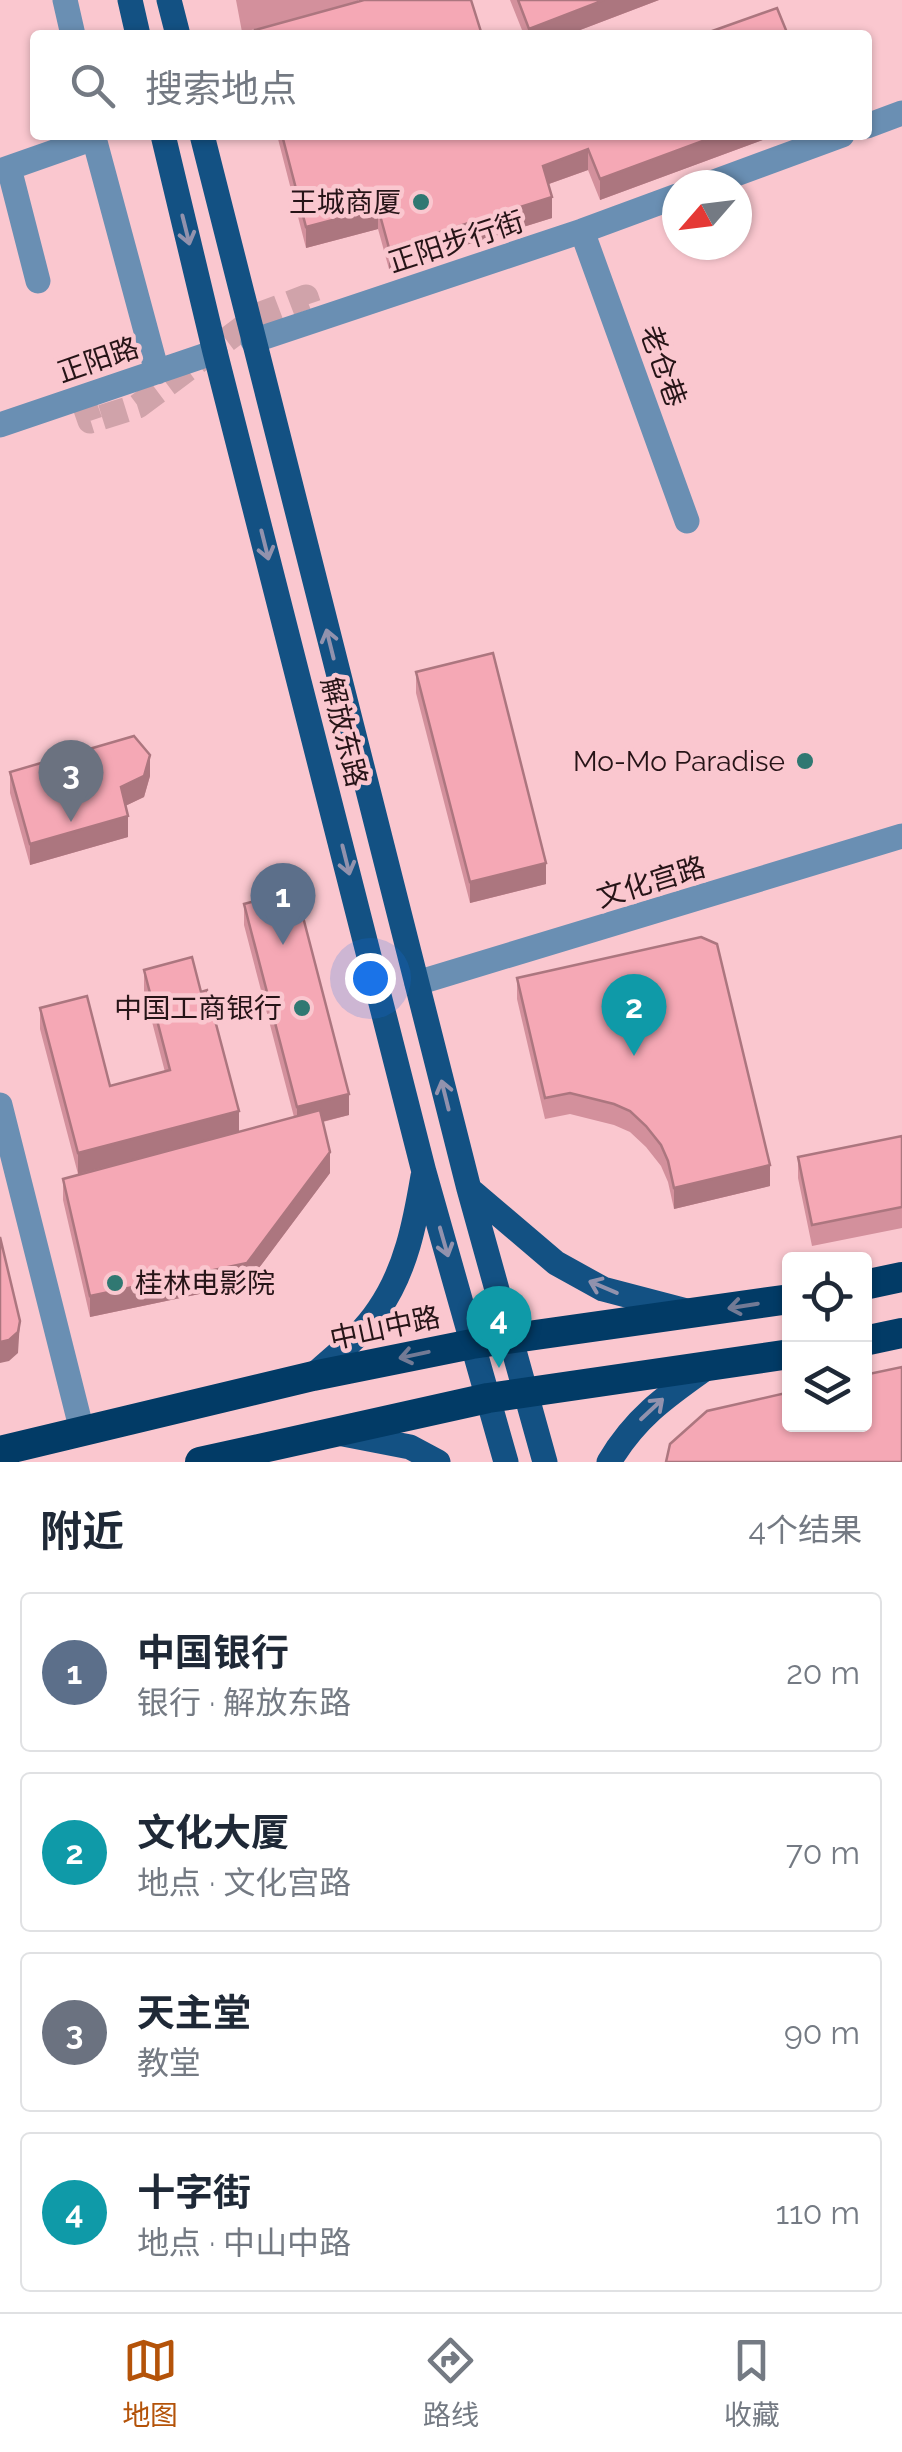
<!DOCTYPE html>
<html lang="zh">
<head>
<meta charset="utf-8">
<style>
  body { margin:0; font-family:Raleway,"Noto Sans SC",sans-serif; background:#f2f2f3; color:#1f2937 }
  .controls { position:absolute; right:30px; bottom:30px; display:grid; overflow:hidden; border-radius:10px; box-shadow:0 2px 8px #0004 }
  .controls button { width:90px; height:90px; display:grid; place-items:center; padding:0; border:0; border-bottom:2px solid #e0e1e3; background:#fff; color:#1f2937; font:50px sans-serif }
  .compass { position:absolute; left:662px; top:170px; width:90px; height:90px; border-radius:50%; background:#fff; box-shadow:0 2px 8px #0004; rotate:242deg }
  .you { position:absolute; left:370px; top:978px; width:35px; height:35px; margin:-25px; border:8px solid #fff; border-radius:50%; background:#1a73e8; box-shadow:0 0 0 15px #1a73e833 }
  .badge { display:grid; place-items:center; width:65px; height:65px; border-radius:50%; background:#b45309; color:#fff; font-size:32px; font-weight:700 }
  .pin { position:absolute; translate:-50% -82px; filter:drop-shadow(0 2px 5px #0008) }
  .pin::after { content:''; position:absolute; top:52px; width:35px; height:30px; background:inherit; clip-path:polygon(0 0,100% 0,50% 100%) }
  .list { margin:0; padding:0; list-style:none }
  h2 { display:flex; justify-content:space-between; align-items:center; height:130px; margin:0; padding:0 40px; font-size:42px }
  h2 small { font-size:32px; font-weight:400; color:#747a83 }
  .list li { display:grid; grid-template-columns:65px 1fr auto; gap:30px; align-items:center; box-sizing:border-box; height:160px; margin:0 20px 20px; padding:0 20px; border:2px solid #e0e1e3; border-radius:10px }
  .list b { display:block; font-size:38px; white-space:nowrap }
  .list p { margin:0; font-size:32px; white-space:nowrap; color:#747a83 }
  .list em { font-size:32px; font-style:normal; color:#747a83 }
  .icon { flex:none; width:55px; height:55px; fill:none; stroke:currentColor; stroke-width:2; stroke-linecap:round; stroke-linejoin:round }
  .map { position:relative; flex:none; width:902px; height:1462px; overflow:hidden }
  .search { position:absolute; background:#fff; box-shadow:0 2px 8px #0004; left:30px; right:30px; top:30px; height:110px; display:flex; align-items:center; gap:25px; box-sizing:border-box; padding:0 35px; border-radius:10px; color:#747a83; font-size:38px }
  .sheet { height:850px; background:#fff }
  nav { display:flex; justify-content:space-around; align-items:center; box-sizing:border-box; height:140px; border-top:2px solid #e0e1e3; background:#fff; font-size:28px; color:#747a83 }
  nav a { display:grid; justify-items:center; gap:5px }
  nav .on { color:#b45309 }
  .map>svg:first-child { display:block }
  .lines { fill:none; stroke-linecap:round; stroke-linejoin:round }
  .minor-tunnel { stroke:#d0a3aa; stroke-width:25; stroke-dasharray:25 12; stroke-linecap:butt }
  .minor { stroke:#6a8fb3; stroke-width:25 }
  .major { stroke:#135183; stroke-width:25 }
  .highway { stroke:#023b66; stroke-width:30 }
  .wall { fill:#d3909c }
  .shaded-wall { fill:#ac767f }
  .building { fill:#f5a8b5; stroke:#ac767f; stroke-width:2.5 }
  .oneway { stroke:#9292ad }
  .oneway2 { stroke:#727a95 }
  .poi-dot { fill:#307872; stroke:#fac7cf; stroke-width:4 }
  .labels { text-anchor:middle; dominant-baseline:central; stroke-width:9; stroke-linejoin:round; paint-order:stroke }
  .poi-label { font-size:28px; fill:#261417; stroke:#fac7cf; text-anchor:end }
  .street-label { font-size:28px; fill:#261417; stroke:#fac7cf }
</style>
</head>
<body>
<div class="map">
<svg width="902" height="1462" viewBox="0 0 902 1462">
  <rect width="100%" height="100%" fill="#fac7cf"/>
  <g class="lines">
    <path class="minor-tunnel" d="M 82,398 L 90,421 L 138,406 L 261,314 L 306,297 L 314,321"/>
    <path class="minor" d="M 65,0 L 73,35
      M 867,126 L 902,113
      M 9,168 L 38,281
      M 0,171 L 94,138 L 157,372
      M 706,185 L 842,135
      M 582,231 L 687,521
      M 253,341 L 582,231 L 677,196
      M 0,425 L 215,352
      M 417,983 L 902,836
      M 0,1105 L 82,1431"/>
    <path class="major" d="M 130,0 L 138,35
      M 169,0 L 178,35
      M 163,135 L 215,352 L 424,1172 L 506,1462
      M 202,135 L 469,1189 L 545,1462
      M 469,1189 L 556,1263 L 603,1289 L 687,1311
      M 313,1376 C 336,1355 362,1335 379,1309 C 406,1270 415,1223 423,1176
      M 343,1434 L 410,1447 L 438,1462
      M 609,1462 C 635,1418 665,1397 706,1368"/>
    <path class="highway" d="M 864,1285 L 902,1277
      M 864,1341 L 902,1333
      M 0,1451 L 313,1376 L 472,1344 L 790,1299
      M 200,1462 L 488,1398 L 790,1354"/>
  </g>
  <path class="wall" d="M 236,0 L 358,0 L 358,2 L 482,35 L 255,35 L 255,30 L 260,28 L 242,32 Z
    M 510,0 L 659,0 L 567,35 L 524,35 Z
    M 277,135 L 776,135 L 600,200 L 588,170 L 549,184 L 552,218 L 389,269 L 378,229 L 306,248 Z
    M 416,672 L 546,884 L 470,903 L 416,693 Z
    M 10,772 L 150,776 L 144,797 L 125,806 L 128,837 L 30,865 L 10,793 Z
    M 244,904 L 349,1115 L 323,1122 L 330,1173 L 247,1284 L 90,1317 L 63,1200 L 63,1179 L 209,1140 L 78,1174 L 40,1029 L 40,1008 L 110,1086 L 165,1072 L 144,991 L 144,970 L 239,1132 L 294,1117 L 244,925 Z
    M 517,978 L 770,1186 L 674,1209 L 668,1182 L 661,1166 L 646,1147 L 630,1132 L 614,1125 L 570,1114 L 545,1119 L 517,999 Z
    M 902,1136 L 902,1228 L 812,1246 L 798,1178 L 798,1157 Z"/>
  <path class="shaded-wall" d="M 604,0 L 659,0 L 567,35 L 529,35 L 529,29 Z
    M 719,135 L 776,135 L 600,200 L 600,179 Z
    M 588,149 L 588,170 L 543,186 L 543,166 Z
    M 552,197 L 552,218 L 389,269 L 389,248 Z
    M 378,208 L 378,229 L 306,248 L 306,227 Z
    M 150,755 L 150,776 L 144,797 L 121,808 L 121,787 Z
    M 128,816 L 128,837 L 30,865 L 30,844 Z
    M 546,863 L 546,884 L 470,903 L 470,882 Z
    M 349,1094 L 349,1115 L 297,1128 L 297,1107 Z
    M 239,1111 L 239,1132 L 78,1174 L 78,1153 Z
    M 330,1152 L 330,1173 L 247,1284 L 90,1317 L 90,1296 Z
    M 770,1165 L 770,1186 L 674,1209 L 674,1188 Z
    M 20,1321 L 18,1353 L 9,1361 L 0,1363 L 0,1342 Z"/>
  <path class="building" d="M 364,0 L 471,0 L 482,35 L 256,35 L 255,30 Z
    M 518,0 L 604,0 L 529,29 Z
    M 777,8 L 788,35 L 701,35 Z
    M 282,135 L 719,135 L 600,179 L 588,149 L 543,166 L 552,197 L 389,248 L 378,208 L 306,227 Z
    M 493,653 L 546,863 L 470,882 L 416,672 Z
    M 134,736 L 150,755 L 144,776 L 121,787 L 128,816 L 30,844 L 10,772 Z
    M 296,890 L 349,1094 L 297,1107 L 244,904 Z
    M 701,937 L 717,944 L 770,1165 L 674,1188 L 668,1161 L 661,1145 L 646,1126 L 630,1111 L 614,1104 L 570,1093 L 545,1098 L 517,978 Z
    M 192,957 L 201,992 L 207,990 L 239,1111 L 78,1153 L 40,1008 L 87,996 L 110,1086 L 170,1070 L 144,970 Z
    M 320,1110 L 330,1152 L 247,1263 L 90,1296 L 63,1179 Z
    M 902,1136 L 902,1207 L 812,1225 L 798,1157 Z
    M 0,1237 L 20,1321 L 18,1332 L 9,1340 L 0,1342 Z
    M 902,1367 L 902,1462 L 666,1462 L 670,1444 L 707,1411 L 790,1392 L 790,1424 L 864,1424 L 864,1375 Z"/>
  <defs><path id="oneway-shaft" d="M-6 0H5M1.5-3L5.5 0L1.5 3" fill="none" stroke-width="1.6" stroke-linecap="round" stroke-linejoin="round" transform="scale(2.5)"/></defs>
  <g class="oneway">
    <use href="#oneway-shaft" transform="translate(186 230) rotate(76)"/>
    <use href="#oneway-shaft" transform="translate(265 545) rotate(76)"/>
    <use href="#oneway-shaft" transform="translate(330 644) rotate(-104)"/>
    <use href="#oneway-shaft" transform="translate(346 860) rotate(76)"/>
    <use href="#oneway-shaft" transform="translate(445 1095) rotate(-104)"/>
    <use href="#oneway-shaft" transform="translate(444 1242) rotate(74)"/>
    <use href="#oneway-shaft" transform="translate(603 1287) rotate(-157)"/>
    <use href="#oneway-shaft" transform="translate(652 1409) rotate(-43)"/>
  </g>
  <g class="oneway2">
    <use href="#oneway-shaft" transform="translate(743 1306) rotate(171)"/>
    <use href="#oneway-shaft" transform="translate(414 1355) rotate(168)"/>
  </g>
  <g class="poi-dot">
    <circle cx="421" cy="202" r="10"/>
    <circle cx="805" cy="761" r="10"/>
    <circle cx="302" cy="1008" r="10"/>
    <circle cx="115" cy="1283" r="10"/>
  </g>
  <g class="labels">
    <g class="poi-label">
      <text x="401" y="202">王城商厦</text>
      <text x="785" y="761">Mo-Mo Paradise</text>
      <text x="282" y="1008">中国工商银行</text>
      <text x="135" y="1283" text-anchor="start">桂林电影院</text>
    </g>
    <g class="street-label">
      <text transform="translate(456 242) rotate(-18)">正阳步行街</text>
      <text transform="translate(98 360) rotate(-19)">正阳路</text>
      <text transform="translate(663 366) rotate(70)">老仓巷</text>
      <text transform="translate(344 732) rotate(76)">解放东路</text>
      <text transform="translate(651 882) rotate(-17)">文化宫路</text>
      <text transform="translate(385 1328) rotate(-12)">中山中路</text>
    </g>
  </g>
</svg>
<div class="controls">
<button><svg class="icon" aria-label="locate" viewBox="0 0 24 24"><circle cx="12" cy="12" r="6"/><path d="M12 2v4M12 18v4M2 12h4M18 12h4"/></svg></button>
<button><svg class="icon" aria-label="layers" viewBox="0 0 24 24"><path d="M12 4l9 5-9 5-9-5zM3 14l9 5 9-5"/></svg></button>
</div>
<svg class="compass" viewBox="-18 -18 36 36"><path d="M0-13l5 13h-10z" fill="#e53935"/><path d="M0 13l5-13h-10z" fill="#747a83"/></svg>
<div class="you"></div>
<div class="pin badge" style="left:283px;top:945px;background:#5c6f8a">1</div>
<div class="pin badge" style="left:634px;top:1056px;background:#0f9aa8">2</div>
<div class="pin badge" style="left:71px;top:822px;background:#6b7280">3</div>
<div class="pin badge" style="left:499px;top:1368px;background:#0f9aa8">4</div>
<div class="search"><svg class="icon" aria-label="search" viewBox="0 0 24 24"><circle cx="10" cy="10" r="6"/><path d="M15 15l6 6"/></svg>搜索地点</div>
</div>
<section class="sheet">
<h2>附近<small>4个结果</small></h2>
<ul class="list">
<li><span class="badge" style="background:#5c6f8a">1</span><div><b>中国银行</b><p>银行 · 解放东路</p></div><em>20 m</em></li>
<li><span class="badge" style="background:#0f9aa8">2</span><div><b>文化大厦</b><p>地点 · 文化宫路</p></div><em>70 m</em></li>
<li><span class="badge" style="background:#6b7280">3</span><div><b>天主堂</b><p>教堂</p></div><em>90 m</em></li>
<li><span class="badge" style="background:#0f9aa8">4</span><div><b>十字街</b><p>地点 · 中山中路</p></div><em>110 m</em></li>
</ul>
</section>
<nav>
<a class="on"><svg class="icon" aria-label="map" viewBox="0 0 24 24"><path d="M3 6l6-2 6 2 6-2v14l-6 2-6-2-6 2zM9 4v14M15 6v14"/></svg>地图</a>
<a><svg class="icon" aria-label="directions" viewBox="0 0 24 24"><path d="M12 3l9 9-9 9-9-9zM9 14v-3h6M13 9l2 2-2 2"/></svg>路线</a>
<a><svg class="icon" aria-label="saved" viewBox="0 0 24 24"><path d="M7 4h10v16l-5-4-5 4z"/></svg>收藏</a>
</nav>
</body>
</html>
